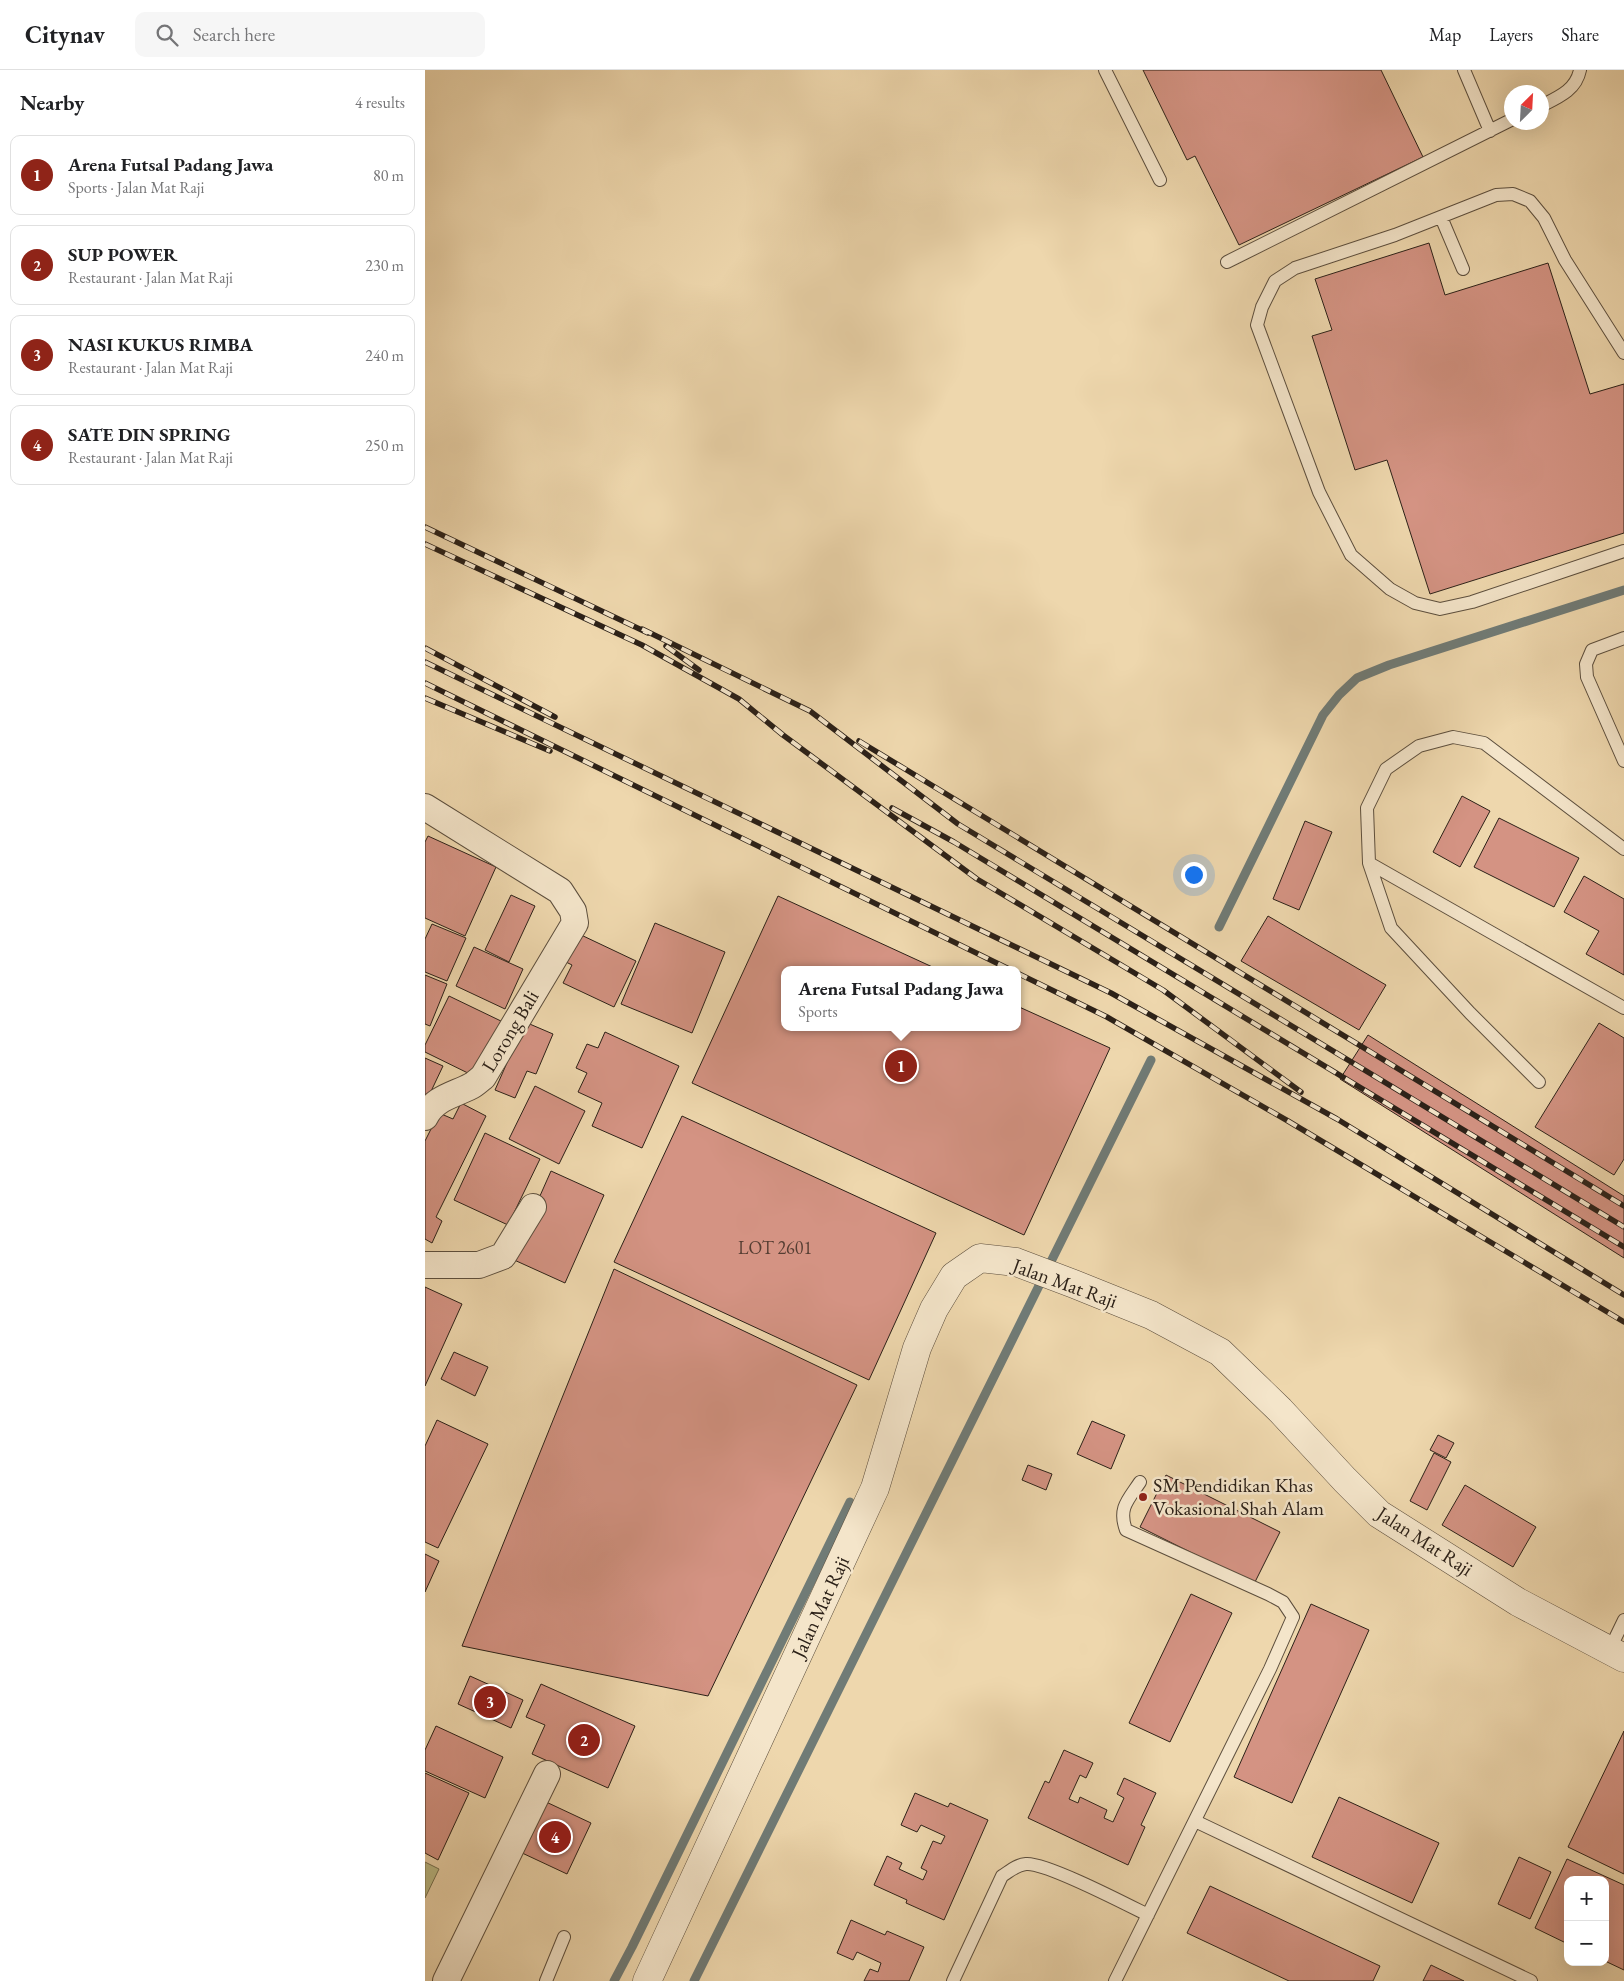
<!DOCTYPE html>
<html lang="en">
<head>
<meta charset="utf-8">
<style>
  body { margin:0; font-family:"EB Garamond",serif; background:#f6f6f6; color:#202124 }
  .controls { position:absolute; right:15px; bottom:15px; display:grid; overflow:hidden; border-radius:10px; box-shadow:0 5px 20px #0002 }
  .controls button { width:45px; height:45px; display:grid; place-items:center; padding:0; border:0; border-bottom:1px solid #e0e0e0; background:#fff; color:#202124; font:25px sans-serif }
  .compass { position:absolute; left:1079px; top:15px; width:45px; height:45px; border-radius:50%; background:#fff; box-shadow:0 5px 20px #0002; rotate:24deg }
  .you { position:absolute; left:768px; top:804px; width:18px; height:18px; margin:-12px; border:4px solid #fff; border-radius:50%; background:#1a73e8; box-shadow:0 0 0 8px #1a73e833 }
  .badge { display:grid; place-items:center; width:32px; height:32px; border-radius:50%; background:#8f2418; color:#fff; font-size:16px; font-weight:700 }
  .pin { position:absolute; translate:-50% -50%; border:2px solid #fff; box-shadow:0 1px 5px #0006 }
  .popup { position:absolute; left:356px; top:896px; width:240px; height:65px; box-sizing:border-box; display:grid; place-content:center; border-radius:10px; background:#fff; filter:drop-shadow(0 1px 4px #0005); font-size:16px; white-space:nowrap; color:#757577 }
  .popup b { font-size:19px; color:#202124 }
  .popup::after { content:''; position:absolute; left:50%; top:100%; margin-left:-10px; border:10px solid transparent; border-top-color:#fff }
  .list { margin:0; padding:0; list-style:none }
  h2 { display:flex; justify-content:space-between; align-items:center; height:65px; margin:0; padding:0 20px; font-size:21px }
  h2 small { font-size:16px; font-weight:400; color:#757577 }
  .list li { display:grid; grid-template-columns:32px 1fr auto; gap:15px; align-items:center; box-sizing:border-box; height:80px; margin:0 10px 10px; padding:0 10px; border:1px solid #e0e0e0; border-radius:10px }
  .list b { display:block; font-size:19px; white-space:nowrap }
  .list p { margin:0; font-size:16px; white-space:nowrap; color:#757577 }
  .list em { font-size:16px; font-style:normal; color:#757577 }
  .icon { flex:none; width:28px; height:28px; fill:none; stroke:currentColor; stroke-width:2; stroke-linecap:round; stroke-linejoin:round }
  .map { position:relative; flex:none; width:1199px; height:1911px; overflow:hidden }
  header { display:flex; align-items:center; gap:30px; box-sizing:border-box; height:70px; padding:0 25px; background:#fff; border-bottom:1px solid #e0e0e0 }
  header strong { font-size:24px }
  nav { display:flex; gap:28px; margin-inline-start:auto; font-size:18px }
  .search { width:350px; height:45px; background:#f6f6f6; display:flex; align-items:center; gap:12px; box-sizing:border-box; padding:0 18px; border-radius:10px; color:#757577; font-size:19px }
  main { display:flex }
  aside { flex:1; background:#fff }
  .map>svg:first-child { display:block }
  .green { fill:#bcbd87; stroke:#746f50 }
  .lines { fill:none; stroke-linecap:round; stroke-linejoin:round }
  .stream { stroke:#707b76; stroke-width:9 }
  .building { fill:#d49383; stroke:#2c2118 }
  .service-casing { stroke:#5c4e3d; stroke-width:14 }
  .minor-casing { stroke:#5c4e3d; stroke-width:28 }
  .tertiary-casing { stroke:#5c4e3d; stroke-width:29 }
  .service { stroke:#f4e5ca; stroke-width:12 }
  .minor { stroke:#f4e5ca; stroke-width:26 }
  .tertiary { stroke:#f4e5ca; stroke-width:28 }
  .rail-casing { stroke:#2c2118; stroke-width:5.5 }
  .rail { stroke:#f4e5ca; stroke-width:4; stroke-dasharray:11; stroke-linecap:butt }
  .poi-dot { fill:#8f2418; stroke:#f4e5ca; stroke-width:2 }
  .labels { text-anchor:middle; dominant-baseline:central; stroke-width:5; stroke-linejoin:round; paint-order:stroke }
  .number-label { font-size:18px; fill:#563e33 }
  .street-label { font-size:20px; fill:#2c2118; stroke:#f4e5ca }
  .poi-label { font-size:20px; fill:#2c2118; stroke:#f4e5ca; text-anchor:start }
</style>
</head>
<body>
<header>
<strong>Citynav</strong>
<div class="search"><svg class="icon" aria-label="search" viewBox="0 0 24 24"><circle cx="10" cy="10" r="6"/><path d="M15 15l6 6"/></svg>Search here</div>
<nav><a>Map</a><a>Layers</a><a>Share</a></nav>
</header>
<main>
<aside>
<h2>Nearby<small>4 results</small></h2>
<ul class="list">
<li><span class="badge">1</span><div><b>Arena Futsal Padang Jawa</b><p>Sports · Jalan Mat Raji</p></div><em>80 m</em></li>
<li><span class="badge">2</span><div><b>SUP POWER</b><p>Restaurant · Jalan Mat Raji</p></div><em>230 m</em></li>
<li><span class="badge">3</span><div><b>NASI KUKUS RIMBA</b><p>Restaurant · Jalan Mat Raji</p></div><em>240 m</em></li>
<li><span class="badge">4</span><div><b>SATE DIN SPRING</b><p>Restaurant · Jalan Mat Raji</p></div><em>250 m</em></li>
</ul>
</aside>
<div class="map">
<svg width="1199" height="1911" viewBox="0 0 1199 1911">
  <rect width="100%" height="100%" fill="#eed7ad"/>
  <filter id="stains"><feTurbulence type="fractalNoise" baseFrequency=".004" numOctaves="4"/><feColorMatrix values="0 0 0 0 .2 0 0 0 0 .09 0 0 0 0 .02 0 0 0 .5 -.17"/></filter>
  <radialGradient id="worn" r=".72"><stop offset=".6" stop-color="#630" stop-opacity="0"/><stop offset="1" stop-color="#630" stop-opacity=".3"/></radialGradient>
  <path class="green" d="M 0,1792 L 14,1799 L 0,1828 Z"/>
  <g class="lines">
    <path class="stream" d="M 794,857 L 898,645 L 914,625 L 932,608 L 964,595 L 1199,520
      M 189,1911 L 207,1877 L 425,1432
      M 269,1911 L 726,990"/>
  </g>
  <path class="building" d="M 718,0 L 956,0 L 998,87 L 814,175 L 770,86 L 762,90 Z
    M 1004,173 L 1020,225 L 1123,193 L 1165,324 L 1199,314 L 1199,463 L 1005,524 L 962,390 L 930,400 L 887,266 L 907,260 L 890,209 Z
    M 1037,726 L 1065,741 L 1035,797 L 1008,782 Z
    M 1074,748 L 1154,788 L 1129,837 L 1049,797 Z
    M 880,751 L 907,762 L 874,840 L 848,829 Z
    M 3,766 L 71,797 L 40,866 L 0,848 L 0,772 Z
    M 1159,806 L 1199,829 L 1199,905 L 1161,884 L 1174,861 L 1139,842 Z
    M 86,825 L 110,836 L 84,892 L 60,880 Z
    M 353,826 L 514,900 L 360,900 L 360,957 L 592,957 L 592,936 L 685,978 L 599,1165 L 267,1013 Z
    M 843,846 L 961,915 L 934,960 L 816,891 Z
    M 230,853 L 300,882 L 267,963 L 196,934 Z
    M 7,854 L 41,868 L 22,911 L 0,902 L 0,869 Z
    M 154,864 L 211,891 L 189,937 L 138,913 L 147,895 L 141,892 Z
    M 49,877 L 98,899 L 80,939 L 31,916 Z
    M 0,905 L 22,914 L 5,956 L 0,954 Z
    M 24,926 L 78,952 L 51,1007 L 0,982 L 0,975 Z
    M 100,952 L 128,964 L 111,1004 L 102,1001 L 90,1028 L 70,1020 Z
    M 1174,953 L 1199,968 L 1199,1089 L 1189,1105 L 1110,1057 Z
    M 180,962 L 254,996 L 217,1078 L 167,1056 L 177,1033 L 153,1022 L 162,1003 L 151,998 L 162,974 L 173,978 Z
    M 943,965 L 1199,1126 L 1199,1188 L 915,1009 Z
    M 0,988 L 18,996 L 0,1034 Z
    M 110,1016 L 160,1041 L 134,1094 L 84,1069 Z
    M 36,1033 L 61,1046 L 11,1147 L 17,1151 L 7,1173 L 0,1169 L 0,1071 L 14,1043 L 28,1049 Z
    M 257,1046 L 511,1163 L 444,1310 L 189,1192 Z
    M 60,1063 L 115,1089 L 83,1155 L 29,1130 Z
    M 126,1101 L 179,1125 L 140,1213 L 87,1189 Z
    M 189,1199 L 432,1315 L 283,1626 L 37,1576 Z
    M 0,1217 L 37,1234 L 0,1316 Z
    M 29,1282 L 63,1297 L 50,1326 L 16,1309 Z
    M 12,1350 L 63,1374 L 13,1478 L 0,1472 L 0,1376 Z
    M 667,1351 L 700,1365 L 686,1399 L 652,1384 Z
    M 1013,1365 L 1029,1373 L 1021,1388 L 1005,1380 Z
    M 1009,1383 L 1026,1392 L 1002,1440 L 985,1431 Z
    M 603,1395 L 627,1404 L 621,1420 L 597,1410 Z
    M 741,1405 L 855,1462 L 829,1514 L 715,1457 Z
    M 1040,1415 L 1111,1457 L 1088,1497 L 1017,1455 Z
    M 0,1484 L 14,1491 L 0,1522 Z
    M 766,1524 L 807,1543 L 745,1672 L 704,1653 Z
    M 886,1534 L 944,1560 L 867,1733 L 809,1707 Z
    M 45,1606 L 98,1630 L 86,1658 L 33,1634 Z
    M 116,1614 L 210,1656 L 183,1718 L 107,1684 L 120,1655 L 101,1647 Z
    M 11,1656 L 78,1687 L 60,1728 L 0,1701 L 0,1680 Z
    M 1199,1661 L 1199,1804 L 1143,1777 Z
    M 639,1680 L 668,1693 L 661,1708 L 655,1705 L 644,1729 L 653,1733 L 655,1727 L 682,1740 L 679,1748 L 688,1752 L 699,1728 L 692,1724 L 699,1708 L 731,1723 L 716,1755 L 720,1757 L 703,1795 L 603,1748 L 620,1711 L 624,1713 Z
    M 0,1703 L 44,1723 L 13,1790 L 0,1783 Z
    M 490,1723 L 523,1737 L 525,1733 L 563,1750 L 519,1850 L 481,1833 L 482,1830 L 449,1815 L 462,1786 L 477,1793 L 474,1799 L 498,1810 L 502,1801 L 496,1798 L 508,1771 L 516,1774 L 520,1766 L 496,1755 L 492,1762 L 476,1755 Z
    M 914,1727 L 1014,1773 L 987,1833 L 887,1787 Z
    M 119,1731 L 166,1753 L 142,1804 L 95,1782 Z
    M 1094,1787 L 1126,1802 L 1105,1849 L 1073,1834 Z
    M 1142,1789 L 1199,1815 L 1199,1900 L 1180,1891 L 1180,1810 L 1143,1810 L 1143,1874 L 1110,1858 Z
    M 785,1816 L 955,1896 L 948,1911 L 864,1911 L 762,1863 Z
    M 426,1850 L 460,1865 L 462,1861 L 499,1877 L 484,1911 L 439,1911 L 445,1899 L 453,1902 L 456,1893 L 432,1882 L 428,1890 L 412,1883 Z
    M 1006,1895 L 1039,1911 L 998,1911 Z"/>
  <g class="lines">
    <g class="service-casing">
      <path id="service" d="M 680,0 L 735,110
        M 1039,0 L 1065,61
        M 1116,36 C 1134,27 1151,20 1155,0
        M 1016,147 L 1038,199
        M 802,192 L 1086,50
        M 1199,283 L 1140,190 L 1119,148 L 1105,131 L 1088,124 L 1071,125 L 970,165 L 870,198 L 850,211 L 837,237 L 832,255 L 894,422 L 926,485 L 965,519 L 990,533 L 1015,539 L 1047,532 L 1199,481
        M 1199,568 L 1167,580 L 1161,594 L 1162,607 L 1199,691
        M 944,793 L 1199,938
        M 1114,1012 L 1045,943 L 966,858 L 944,793 L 942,738 L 961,699 L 994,676 L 1028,667 L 1059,673 L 1199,779
        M 1184,1581 L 1199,1550
        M 770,1751 L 1106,1911
        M 121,1911 L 139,1867
        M 528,1911 L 577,1806 C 585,1801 591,1795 601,1794 C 620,1792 701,1834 723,1845
        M 690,1911 L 845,1599 L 868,1547 L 858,1532 L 843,1524 L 701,1460 C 693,1438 703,1430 715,1412"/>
    </g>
    <g class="minor-casing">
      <path id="minor" d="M 0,737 L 135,821 L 148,841 L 150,853 L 58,1007 C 54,1010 50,1014 46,1016 C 29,1025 9,1028 0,1047
        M 0,1195 L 54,1195 L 78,1186 L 108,1137
        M 21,1911 L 122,1704"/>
    </g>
    <g class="tertiary-casing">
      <path id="tertiary" d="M 222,1911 L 450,1418 L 492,1278 L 509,1239 L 529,1206 L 555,1188 L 591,1192 L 649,1214 L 726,1245 L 795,1282 L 855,1340 L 920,1410 L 954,1444 L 1093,1532 L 1199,1588"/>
    </g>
    <use href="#service" class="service"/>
    <use href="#minor" class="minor"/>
    <use href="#tertiary" class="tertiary"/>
    <g class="rail-casing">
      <path id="rail" d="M 0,457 L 223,563
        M 0,474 L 217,575 L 314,629 L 358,665 L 552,809 L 738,920 L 876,1022
        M 217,559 L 385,641 L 533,754 L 1199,1157
        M 241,576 L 274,600
        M 0,578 L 130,647
        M 0,592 L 686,923 L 912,1049 L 1199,1225
        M 0,613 L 586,900
        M 0,628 L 125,681
        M 434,671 L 1199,1136
        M 467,738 L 529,772 L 1199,1177
        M 592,903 L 682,947 L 863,1051 L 1199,1252"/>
    </g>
    <use href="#rail" class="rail"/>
  </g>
  <circle class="poi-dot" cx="718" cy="1427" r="5"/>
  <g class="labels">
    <g class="number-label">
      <text x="350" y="1177">LOT 2601</text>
    </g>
    <g class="street-label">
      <text transform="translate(85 961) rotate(-59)">Lorong Bali</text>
      <text transform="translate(640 1213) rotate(20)">Jalan Mat Raji</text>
      <text transform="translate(1000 1471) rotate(33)">Jalan Mat Raji</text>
      <text transform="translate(395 1537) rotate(-65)">Jalan Mat Raji</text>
    </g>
    <g class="poi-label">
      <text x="728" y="1415">SM Pendidikan Khas<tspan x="728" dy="23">Vokasional Shah Alam</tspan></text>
    </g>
  </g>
  <rect width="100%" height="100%" filter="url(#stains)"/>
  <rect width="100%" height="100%" fill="url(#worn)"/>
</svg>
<div class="controls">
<button>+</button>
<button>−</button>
</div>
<svg class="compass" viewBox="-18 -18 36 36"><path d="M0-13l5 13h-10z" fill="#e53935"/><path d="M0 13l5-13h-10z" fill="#757577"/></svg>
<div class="you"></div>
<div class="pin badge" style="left:476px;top:996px">1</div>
<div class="popup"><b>Arena Futsal Padang Jawa</b>Sports</div>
<div class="pin badge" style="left:159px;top:1670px">2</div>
<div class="pin badge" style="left:65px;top:1632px">3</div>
<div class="pin badge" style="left:130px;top:1767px">4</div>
</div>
</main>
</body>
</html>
